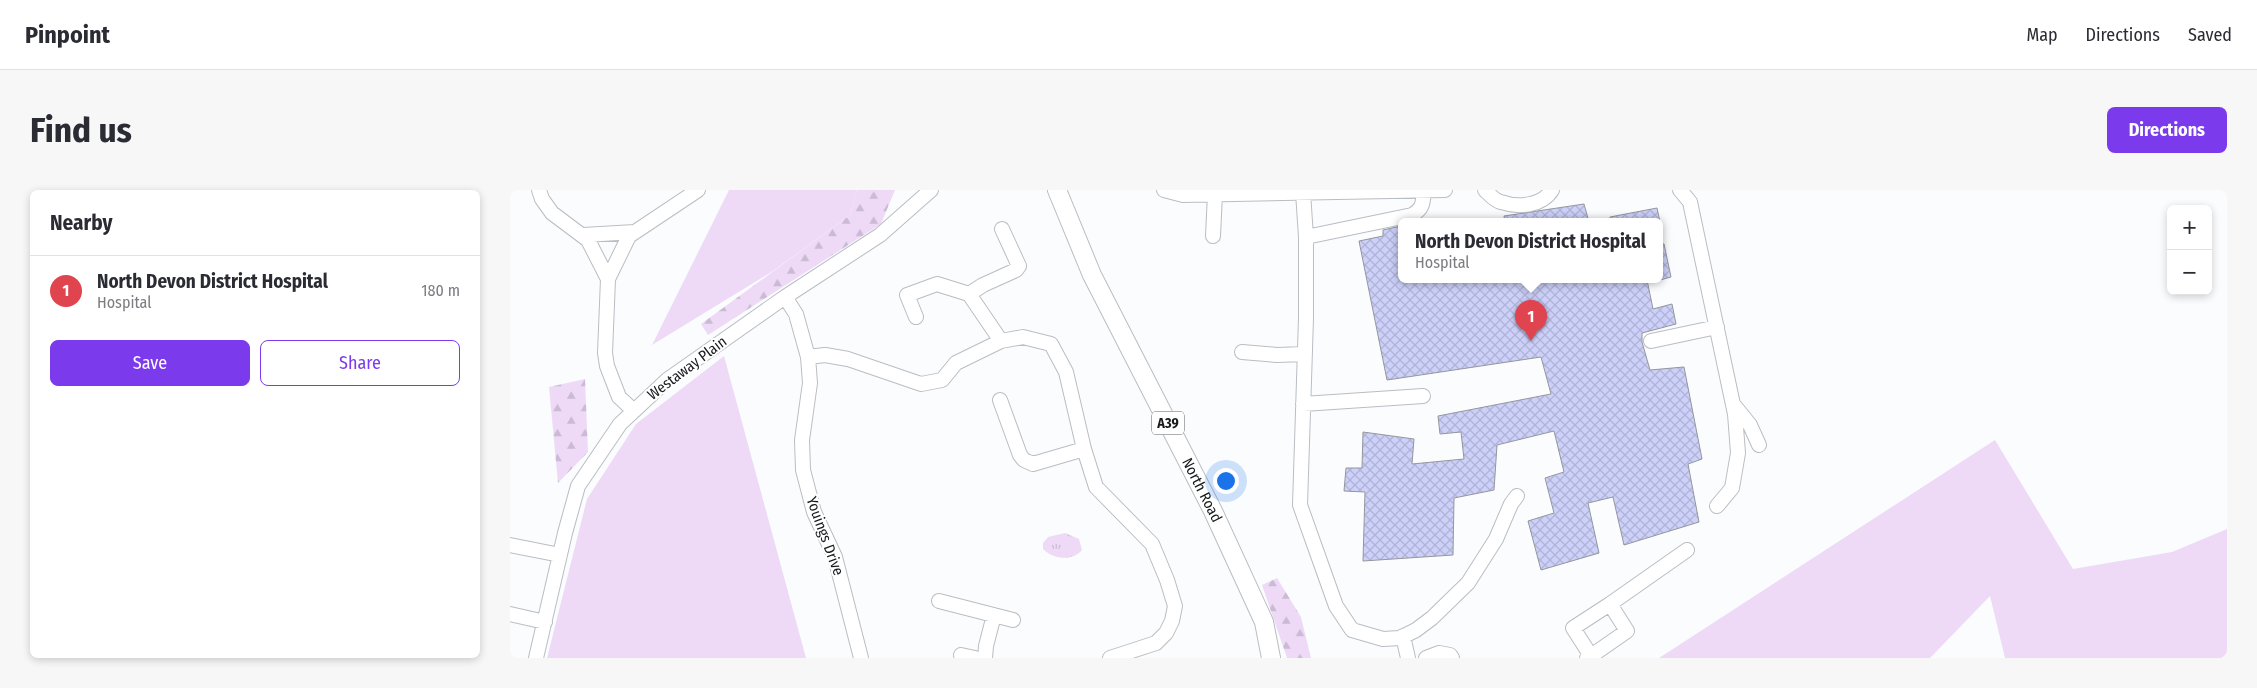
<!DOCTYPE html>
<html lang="en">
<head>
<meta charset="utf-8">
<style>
  body { margin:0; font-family:"Fira Sans Condensed",sans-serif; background:#f7f7f7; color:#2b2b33 }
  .controls { position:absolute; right:15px; top:15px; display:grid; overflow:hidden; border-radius:8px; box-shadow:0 2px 8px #0003 }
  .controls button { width:45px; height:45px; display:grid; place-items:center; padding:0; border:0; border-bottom:1px solid #e1e1e2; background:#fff; color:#2b2b33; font:25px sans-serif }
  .you { position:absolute; left:715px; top:290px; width:18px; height:18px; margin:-12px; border:4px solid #fff; border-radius:50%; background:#1a73e8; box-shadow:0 0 0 8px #1a73e833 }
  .badge { display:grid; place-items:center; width:32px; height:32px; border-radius:50%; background:#7c3aed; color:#fff; font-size:16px; font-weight:700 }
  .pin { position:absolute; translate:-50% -41px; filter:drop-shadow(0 1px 2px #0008) }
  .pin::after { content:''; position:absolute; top:26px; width:18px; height:15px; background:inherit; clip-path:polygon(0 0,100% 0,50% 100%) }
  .popup { position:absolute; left:888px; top:28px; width:265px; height:65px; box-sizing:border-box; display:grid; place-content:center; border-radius:8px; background:#fff; filter:drop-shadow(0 1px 4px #0005); font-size:16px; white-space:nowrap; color:#7c7c81 }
  .popup b { font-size:19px; color:#2b2b33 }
  .popup::after { content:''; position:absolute; left:50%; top:100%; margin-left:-10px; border:10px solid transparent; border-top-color:#fff }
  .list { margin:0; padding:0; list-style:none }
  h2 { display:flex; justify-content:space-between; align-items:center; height:65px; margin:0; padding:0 20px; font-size:21px }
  h2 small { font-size:16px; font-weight:400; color:#7c7c81 }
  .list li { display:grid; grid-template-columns:32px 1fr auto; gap:15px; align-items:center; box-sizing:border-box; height:70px; padding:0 20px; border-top:1px solid #e1e1e2 }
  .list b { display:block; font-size:19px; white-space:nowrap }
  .list p { margin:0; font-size:16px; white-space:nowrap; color:#7c7c81 }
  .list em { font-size:16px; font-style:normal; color:#7c7c81 }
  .actions { display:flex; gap:10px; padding:15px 20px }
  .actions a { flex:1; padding:11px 0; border:1px solid #7c3aed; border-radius:8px; text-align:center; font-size:18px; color:#7c3aed }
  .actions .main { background:#7c3aed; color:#fff }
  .map { position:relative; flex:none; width:1717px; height:468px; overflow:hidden; border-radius:8px }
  header { display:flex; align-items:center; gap:30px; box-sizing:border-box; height:70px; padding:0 25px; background:#fff; border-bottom:1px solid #e1e1e2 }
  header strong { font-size:24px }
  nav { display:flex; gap:28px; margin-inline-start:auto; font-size:18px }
  .intro { display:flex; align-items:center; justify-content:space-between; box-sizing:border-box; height:120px; padding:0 30px }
  h1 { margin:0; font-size:35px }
  .button { padding:12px 22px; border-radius:8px; background:#7c3aed; color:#fff; font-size:18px; font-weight:700 }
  main { display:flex; gap:30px; padding:0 30px }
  aside { flex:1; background:#fff; border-radius:8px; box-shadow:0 2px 8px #0003 }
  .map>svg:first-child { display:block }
  .grass { fill:#eedaf7 }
  .forest { fill:url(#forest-firs) }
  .park { fill:url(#park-tufts) }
  .building { fill:url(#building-cross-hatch); stroke:#95969c }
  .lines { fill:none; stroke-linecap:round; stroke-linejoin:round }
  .minor-casing { stroke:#b9bec3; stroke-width:16 }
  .major-casing { stroke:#b9bec3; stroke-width:20 }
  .minor { stroke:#fff; stroke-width:14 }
  .major { stroke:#fff; stroke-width:18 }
  .labels { text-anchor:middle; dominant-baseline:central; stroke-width:4; stroke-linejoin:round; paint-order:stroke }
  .shield { fill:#fff; stroke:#5d5e5f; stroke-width:1 }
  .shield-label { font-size:14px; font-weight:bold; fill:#17191b }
  .street-label { font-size:15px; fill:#17191b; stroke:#fff }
</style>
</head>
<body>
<header>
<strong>Pinpoint</strong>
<nav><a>Map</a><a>Directions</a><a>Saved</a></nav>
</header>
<div class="intro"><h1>Find us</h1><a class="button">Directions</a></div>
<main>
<aside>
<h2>Nearby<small></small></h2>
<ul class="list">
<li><span class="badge" style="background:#e0444e">1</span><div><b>North Devon District Hospital</b><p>Hospital</p></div><em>180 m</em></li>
</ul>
<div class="actions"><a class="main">Save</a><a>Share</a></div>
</aside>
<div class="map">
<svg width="1717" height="468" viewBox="0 0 1717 468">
  <defs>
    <pattern id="forest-firs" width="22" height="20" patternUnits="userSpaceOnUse" patternTransform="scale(1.25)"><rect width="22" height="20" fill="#eedaf7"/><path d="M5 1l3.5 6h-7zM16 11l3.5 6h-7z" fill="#cbbad3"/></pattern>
    <pattern id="park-tufts" width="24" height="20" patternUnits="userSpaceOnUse" patternTransform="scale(1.25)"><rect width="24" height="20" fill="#eedaf7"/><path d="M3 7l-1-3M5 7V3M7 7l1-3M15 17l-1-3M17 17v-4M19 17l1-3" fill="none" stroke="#cbbad3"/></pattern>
    <pattern id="building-cross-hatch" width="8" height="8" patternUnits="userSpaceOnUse" patternTransform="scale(1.25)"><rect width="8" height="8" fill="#cdd1fa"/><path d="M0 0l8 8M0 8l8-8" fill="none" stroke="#afb3d6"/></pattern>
  </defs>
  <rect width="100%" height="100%" fill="#fafcfe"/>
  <path class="grass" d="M 219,0 L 347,0 L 340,25 L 263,81 L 142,155 Z
    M 214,166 L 296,468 L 37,468 L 77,309 L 126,234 Z
    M 1485,250 L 1563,379 L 1662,362 L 1717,339 L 1717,463 L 1712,468 L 1495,468 L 1480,406 L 1420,468 L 1149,468 Z"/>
  <path class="forest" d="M 347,0 L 385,0 L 371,34 L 198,145 L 191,134 L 340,25 Z
    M 75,189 L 78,262 L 48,293 L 39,197 Z
    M 767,388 L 791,427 L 801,468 L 777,468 L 752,395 Z"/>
  <path class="park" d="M 555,343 L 569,349 L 572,360 C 562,372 543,369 533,359 L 533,353 L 538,347 Z"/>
  <path class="building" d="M 1074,14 L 1079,32 L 995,32 L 994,26 Z
    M 1147,18 L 1150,32 L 1100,32 L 1100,27 Z
    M 891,36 L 892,90 L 1137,90 L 1143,119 L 1162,114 L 1166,134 L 1132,143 L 1132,152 L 1140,180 L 1174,177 L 1192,269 L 1178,274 L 1189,332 L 1114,355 L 1103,307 L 1078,313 L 1089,363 L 1031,380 L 1018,331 L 1044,323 L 1035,288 L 1054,282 L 1044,241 L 987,255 L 984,300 L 944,308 L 943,365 L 853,371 L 855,302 L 834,301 L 836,278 L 852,278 L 853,242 L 904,249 L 902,274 L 954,269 L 951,242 L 930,244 L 928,226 L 1041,204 L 1031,167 L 877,190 L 849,51 L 873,46 L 873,40 Z
    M 1150,54 L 1154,54 L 1161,87 L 1150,90 Z"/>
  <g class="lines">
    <g class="minor-casing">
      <path id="minor" d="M 29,0 L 32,9 L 42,23 L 78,50 L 98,89 L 95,163 L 97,176 L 109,207 L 124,221
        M 654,0 L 673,5 L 935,0
        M 975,0 C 979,4 985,11 991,12 C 1008,18 1032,16 1042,0
        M 1170,0 L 1180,12 L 1225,224 L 1228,263 L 1222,298 L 1207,316
        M 793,2 L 796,47 L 796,128 L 790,315 L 826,416 L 842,440 L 873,449 L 890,448 L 906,440 L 922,428 L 958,393 L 986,349 L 1001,314 L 1007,306
        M 73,45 L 125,42
        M 703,46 L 705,4
        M 796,47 L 902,25 C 913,19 913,13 914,0
        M 98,89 L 119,46 L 188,0
        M 459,104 L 473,95 L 506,80 L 509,76 L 492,39
        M 275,107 L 286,124 L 298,167 L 300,193 L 292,250 L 293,280 L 304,322 L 325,367 L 351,468
        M 406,127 L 397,105 L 427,94 L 459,104 L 491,151
        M 1141,151 L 1207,137
        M 732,162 L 767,165 L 795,164
        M 298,167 L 315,165 L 338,169 L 411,194 L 432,190 L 446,173 L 491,151 L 513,147 L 541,154 L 556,182 L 574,259 L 586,297 L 642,354 L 657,390 L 665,416 L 662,431 L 656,443 L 646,453 L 600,468
        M 490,210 L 510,265 L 514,270 L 523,274 L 574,259
        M 793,214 L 913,206
        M 1223,214 L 1240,235 L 1249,255
        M 0,355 L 50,365
        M 429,411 L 503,430
        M 1100,414 L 1177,360
        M 0,424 L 35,432
        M 893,446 L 898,468
        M 451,465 L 465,468
        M 26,468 L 55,343 L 68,296 L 110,234 L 157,190 L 275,107 L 370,45 L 421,0
        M 475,468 L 476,456 L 484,425
        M 916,468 L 929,463 L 940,465 L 942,468
        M 1077,468 L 1081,466 L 1117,441 L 1100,414 L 1063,438 L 1081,466"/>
    </g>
    <g class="major-casing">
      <path id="major" d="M 547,0 L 582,85 L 703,321 L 754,432 L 761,468"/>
    </g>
    <use href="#minor" class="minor"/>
    <use href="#major" class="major"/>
  </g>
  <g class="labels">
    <rect class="shield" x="642" y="221.5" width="32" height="23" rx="4"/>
    <g class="shield-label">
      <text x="658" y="233">A39</text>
    </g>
    <g class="street-label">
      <text transform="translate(177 178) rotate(-37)">Westaway Plain</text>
      <text transform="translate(692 300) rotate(63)">North Road</text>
      <text transform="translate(315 346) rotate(70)">Youings Drive</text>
    </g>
  </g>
</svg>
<div class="controls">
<button>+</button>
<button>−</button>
</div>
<div class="you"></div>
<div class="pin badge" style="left:1021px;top:151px;background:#e0444e">1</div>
<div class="popup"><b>North Devon District Hospital</b>Hospital</div>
</div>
</main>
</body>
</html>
